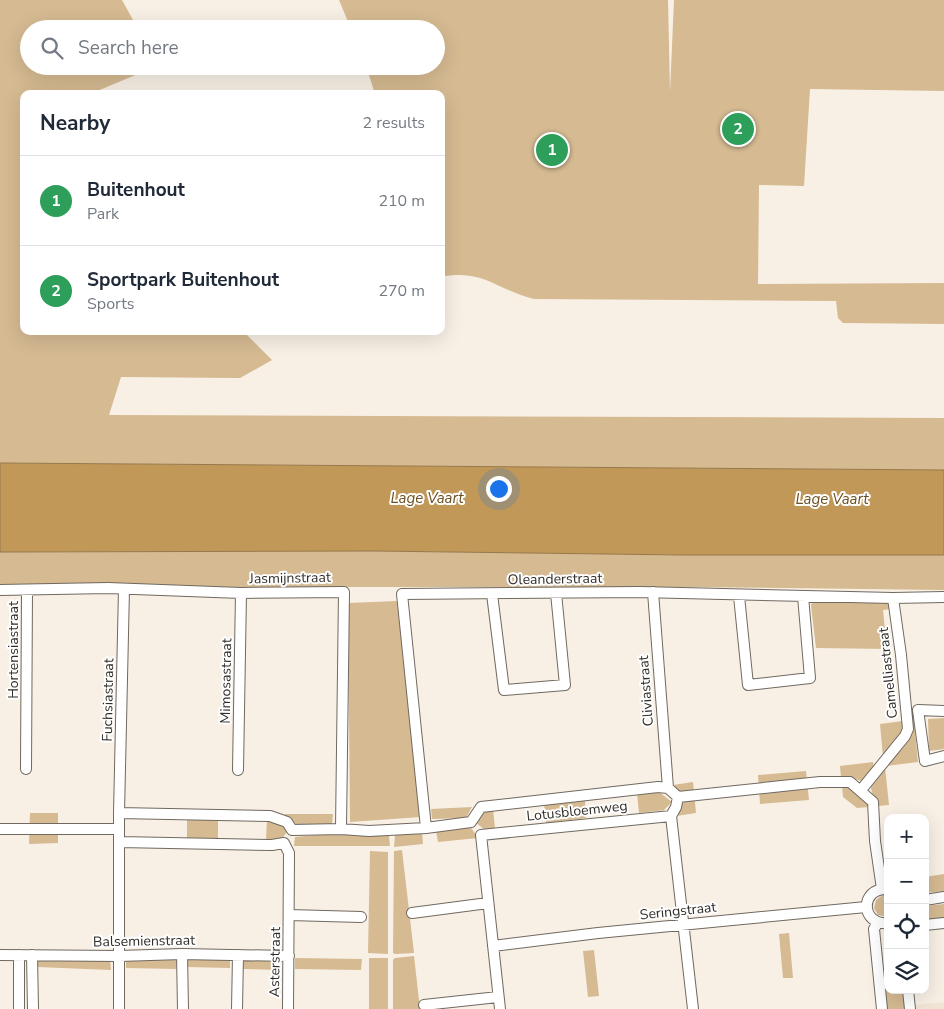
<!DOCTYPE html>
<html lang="en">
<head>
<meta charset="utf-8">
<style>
  body { margin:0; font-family:"Nunito Sans",sans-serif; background:#f2f2f3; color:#1f2937 }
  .controls { position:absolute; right:15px; bottom:15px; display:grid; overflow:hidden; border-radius:10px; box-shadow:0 5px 20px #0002 }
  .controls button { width:45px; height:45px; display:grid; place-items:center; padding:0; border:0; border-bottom:1px solid #e0e1e3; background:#fff; color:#1f2937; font:25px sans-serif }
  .you { position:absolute; left:498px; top:488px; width:18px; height:18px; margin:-12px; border:4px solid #fff; border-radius:50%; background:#1a73e8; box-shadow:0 0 0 8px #1a73e833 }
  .badge { display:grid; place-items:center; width:32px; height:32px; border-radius:50%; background:#75582c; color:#fff; font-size:16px; font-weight:700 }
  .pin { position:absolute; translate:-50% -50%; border:2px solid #fff; box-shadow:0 1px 5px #0006 }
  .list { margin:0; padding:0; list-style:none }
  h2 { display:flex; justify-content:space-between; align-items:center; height:65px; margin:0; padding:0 20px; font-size:21px }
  h2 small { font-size:16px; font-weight:400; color:#747a83 }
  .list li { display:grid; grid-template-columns:32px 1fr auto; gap:15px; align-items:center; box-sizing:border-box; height:90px; padding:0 20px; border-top:1px solid #e0e1e3 }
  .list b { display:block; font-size:19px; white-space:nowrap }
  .list p { margin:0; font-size:16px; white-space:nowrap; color:#747a83 }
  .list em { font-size:16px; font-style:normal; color:#747a83 }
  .icon { flex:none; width:28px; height:28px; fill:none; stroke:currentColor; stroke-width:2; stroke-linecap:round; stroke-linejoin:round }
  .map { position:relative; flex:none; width:944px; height:1009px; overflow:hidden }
  .search { position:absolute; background:#fff; box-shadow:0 5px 20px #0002; left:20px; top:20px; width:425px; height:55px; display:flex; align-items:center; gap:12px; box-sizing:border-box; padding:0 18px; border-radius:28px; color:#747a83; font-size:19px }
  .panel { position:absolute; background:#fff; box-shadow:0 5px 20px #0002; left:20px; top:90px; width:425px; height:245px; border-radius:10px }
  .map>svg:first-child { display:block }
  .built { fill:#f1e4d4 }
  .green { fill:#d5ba92 }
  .water { fill:#c19858; stroke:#96784a }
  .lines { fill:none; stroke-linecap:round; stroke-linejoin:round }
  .street-casing { stroke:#706960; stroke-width:12 }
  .street { stroke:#fff; stroke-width:10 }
  .labels { text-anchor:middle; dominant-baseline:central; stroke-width:4; stroke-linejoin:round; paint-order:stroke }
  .street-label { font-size:14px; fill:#302d28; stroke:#fefefe }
  .water-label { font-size:15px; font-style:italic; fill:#6d501f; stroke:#fefefe }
</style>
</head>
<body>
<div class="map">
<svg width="944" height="1009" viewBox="0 0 944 1009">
  <rect width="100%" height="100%" fill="#f8f0e5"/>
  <path class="built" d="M 944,1002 L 944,1009 L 916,1009 L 916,1005 Z"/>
  <path class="green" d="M 0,0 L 122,0 L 138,29 L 29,29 L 29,66 L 157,66 L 90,94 L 24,94 L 24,331 L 243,331 L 272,360 L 240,378 L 235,378 L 121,377 L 109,415 L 944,418 L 944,470 L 0,463 Z
    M 339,0 L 668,0 L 670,92 L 674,0 L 944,0 L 944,91 L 810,89 L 804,186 L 759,185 L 758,284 L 944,283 L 944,324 L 843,323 L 838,318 L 836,301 L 534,299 C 499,291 485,270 446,276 L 441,274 L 441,94 L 375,94 L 366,66 L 436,66 L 436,29 L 351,29 Z
    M 374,551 L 682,555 L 944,555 L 944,590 L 690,587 L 0,587 L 0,552 Z
    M 814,599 L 888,601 L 891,609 L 883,610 L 887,649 L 816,648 L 811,605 Z
    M 397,601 L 421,817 L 350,822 L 348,603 Z
    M 944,718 L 944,749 L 929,751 L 928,719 Z
    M 903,721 L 904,730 L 883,757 L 880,724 Z
    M 914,721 L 918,762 L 886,766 L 911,722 Z
    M 873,762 L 874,768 L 866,779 L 861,781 L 850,777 L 841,777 L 840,766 Z
    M 885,767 L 889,805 L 878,806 C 877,799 871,794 871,787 Z
    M 806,771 L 809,800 L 760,804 L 758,775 Z
    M 693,782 L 696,813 L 676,816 L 681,794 L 673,785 Z
    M 842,786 C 852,787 866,798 869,807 L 857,808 L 843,797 Z
    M 659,792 L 672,802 L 664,810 L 639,813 L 637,793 Z
    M 585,799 L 586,818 L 546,823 L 544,804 Z
    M 472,807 L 466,818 L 432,819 L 431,809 Z
    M 493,809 L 495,828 L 484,829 L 476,823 L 483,810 Z
    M 30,813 L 58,813 L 58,843 L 29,844 Z
    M 284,814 L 333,814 L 332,824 L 296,824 Z
    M 218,819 L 218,838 L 187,839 L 187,820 Z
    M 267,819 L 284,826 L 287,832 L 281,840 L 266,840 Z
    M 467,827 L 472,829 L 478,838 L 438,842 L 436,831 Z
    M 422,832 L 423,844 L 394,847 L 395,835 Z
    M 339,833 L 389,836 L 390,846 L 294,846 L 295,837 Z
    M 402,850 L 414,953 L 395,954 L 393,953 L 394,851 Z
    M 370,851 L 388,852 L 388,954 L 368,953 Z
    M 944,874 L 944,891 L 925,893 L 925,877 Z
    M 883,895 L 888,895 L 888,917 L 878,915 L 874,908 L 876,900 Z
    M 944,904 L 944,919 L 925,921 L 925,906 Z
    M 789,933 L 793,978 L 783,978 L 779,934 Z
    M 594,950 L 599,996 L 588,997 L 583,951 Z
    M 414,956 L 420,1009 L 393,1009 L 393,960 L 395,958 Z
    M 37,958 L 110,958 L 111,970 L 37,967 Z
    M 126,958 L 177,958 L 176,969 L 126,968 Z
    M 187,958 L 230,960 L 230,968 L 187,967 Z
    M 295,958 L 362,959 L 361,970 L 295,969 Z
    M 369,958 L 388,958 L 388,1009 L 369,1009 Z
    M 244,959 L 279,961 L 281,970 L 243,969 Z
    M 885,988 L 888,988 L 888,990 L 902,990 L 905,1009 L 886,1009 Z"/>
  <path class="water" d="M 0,463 L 944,470 L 944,555 L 682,555 L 374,551 L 0,552 Z"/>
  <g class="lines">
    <g class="street-casing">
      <path id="street" d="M 0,590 L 108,588 L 241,593 L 344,592 L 341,829
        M 653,592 L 668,788
        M 492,594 L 504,690 L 565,685 L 556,593
        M 739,596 L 748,685 L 810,678 L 803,596
        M 944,711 L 918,710 L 925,761 L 944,756
        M 26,769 L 27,590
        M 238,770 L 241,593
        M 861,790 L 905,736 L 908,729 L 901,655 L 893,598
        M 678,797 L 820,782 L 850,782 L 873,802 L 875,841 L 882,889
        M 119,813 L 270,816 L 287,822 L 292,830
        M 671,816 L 693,1009
        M 471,822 L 481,807 L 658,787 L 668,788 L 678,797 L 676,807 L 671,816
        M 426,828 L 402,594 L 640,592 L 893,598 L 944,597
        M 0,829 L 119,829
        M 292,830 L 341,829 L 369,831 L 426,828 L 471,822
        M 481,835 L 671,816
        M 481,835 L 500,1009
        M 120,842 L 272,845 L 284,843
        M 284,843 L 289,853 L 288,1009
        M 887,889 C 859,888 861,926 888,923
        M 925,900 L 944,897
        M 412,913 L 488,903
        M 289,915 L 361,917
        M 878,922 L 874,929 L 882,1009
        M 925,925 L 944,923
        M 493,946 L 598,933 L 866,907
        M 182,954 L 183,1009
        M 0,955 L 119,956 L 182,954 L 289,956
        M 32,955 L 33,1009
        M 908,990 L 910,1009
        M 424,1005 L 498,997
        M 19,1009 L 19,955
        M 119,1009 L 119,813 L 124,589
        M 237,1009 L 238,955"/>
    </g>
    <use href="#street" class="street"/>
  </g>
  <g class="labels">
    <g class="street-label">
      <text transform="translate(290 578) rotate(-1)">Jasmijnstraat</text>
      <text transform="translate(555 579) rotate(-1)">Oleanderstraat</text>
      <text transform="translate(13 650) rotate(-90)">Hortensiastraat</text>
      <text transform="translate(888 673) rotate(-96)">Camelliastraat</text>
      <text transform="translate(226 681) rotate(-89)">Mimosastraat</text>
      <text transform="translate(646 691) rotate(-94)">Cliviastraat</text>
      <text transform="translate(108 700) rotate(-89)">Fuchsiastraat</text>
      <text transform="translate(577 811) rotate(-6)">Lotusbloemweg</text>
      <text transform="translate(678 911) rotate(-6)">Seringstraat</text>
      <text transform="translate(144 941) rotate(-1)">Balsemienstraat</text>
      <text transform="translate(275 962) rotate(-89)">Asterstraat</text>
    </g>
    <g class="water-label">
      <text x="427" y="498">Lage Vaart</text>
      <text x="832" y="499">Lage Vaart</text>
    </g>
  </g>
</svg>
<div class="controls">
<button>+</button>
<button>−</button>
<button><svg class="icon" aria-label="locate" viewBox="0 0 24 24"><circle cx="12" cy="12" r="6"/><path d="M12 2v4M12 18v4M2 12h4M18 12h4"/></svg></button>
<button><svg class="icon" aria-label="layers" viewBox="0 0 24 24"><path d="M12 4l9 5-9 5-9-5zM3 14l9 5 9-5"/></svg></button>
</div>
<div class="you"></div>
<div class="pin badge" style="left:552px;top:150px;background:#2e9e5b">1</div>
<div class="pin badge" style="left:738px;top:129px;background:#2e9e5b">2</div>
<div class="search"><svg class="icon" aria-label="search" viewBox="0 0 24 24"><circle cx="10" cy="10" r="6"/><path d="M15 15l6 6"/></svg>Search here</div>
<section class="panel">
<h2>Nearby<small>2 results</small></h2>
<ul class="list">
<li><span class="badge" style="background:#2e9e5b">1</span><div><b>Buitenhout</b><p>Park</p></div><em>210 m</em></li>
<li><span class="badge" style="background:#2e9e5b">2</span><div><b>Sportpark Buitenhout</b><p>Sports</p></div><em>270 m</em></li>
</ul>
</section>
</div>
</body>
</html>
